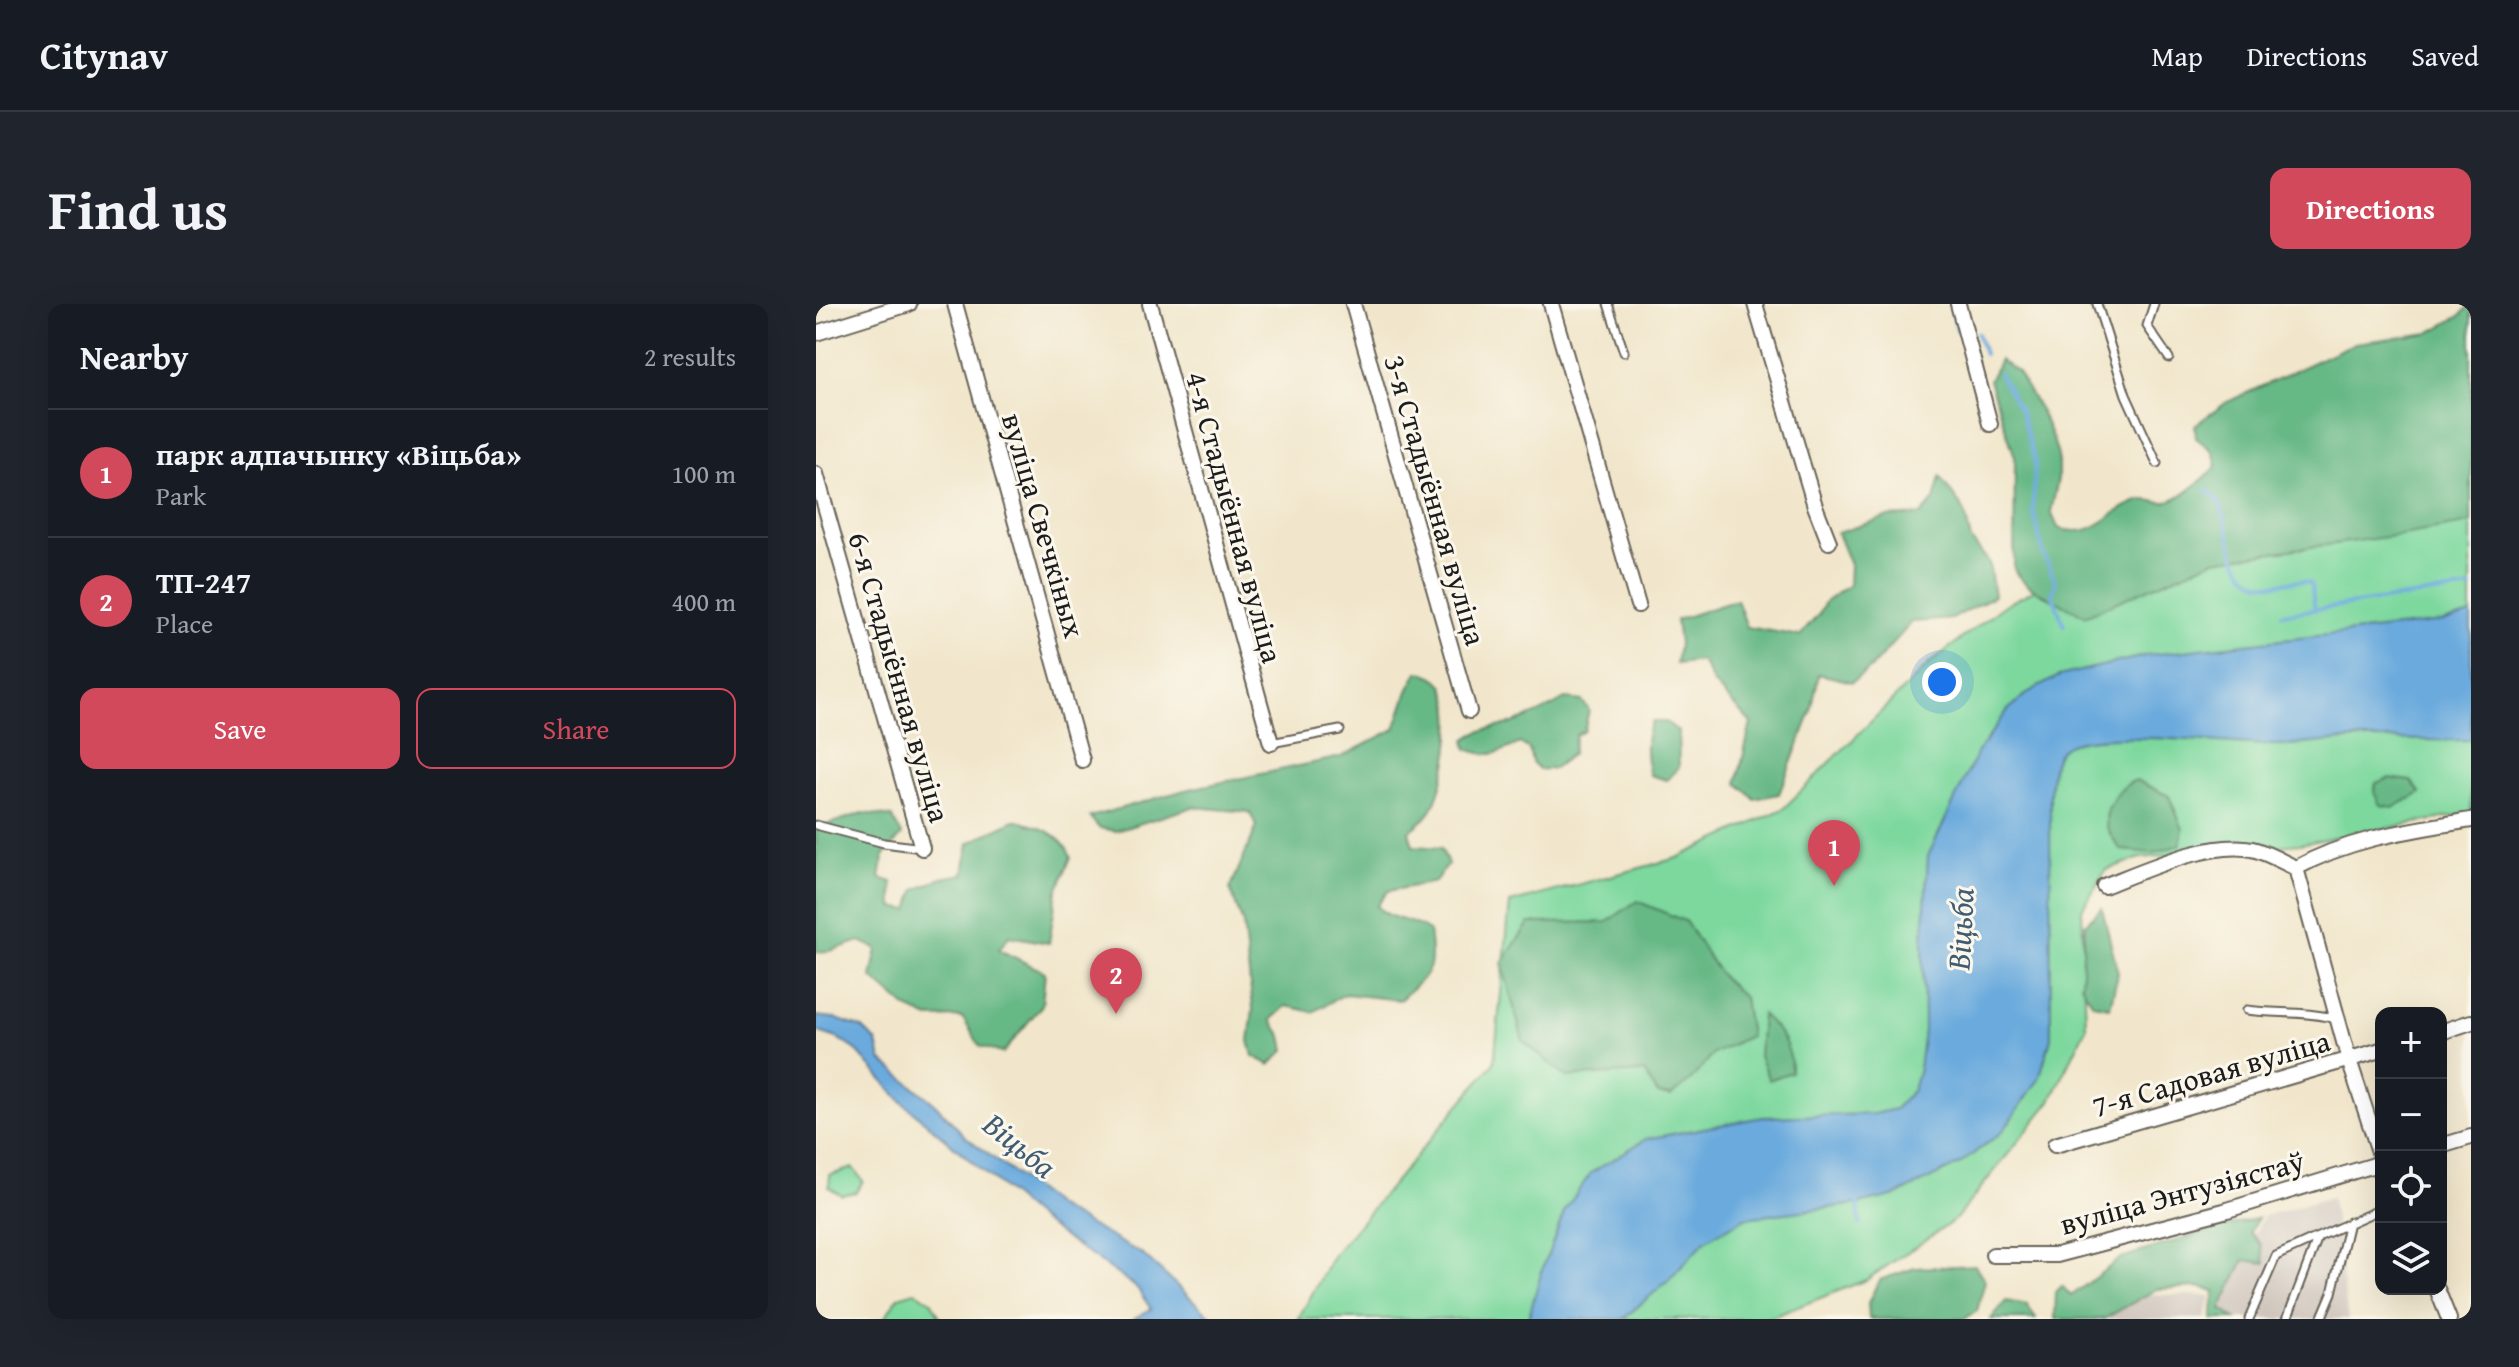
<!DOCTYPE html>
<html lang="en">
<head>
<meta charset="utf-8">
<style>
  body { margin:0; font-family:"Gentium Book Plus",serif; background:#20242c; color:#f1f3f6 }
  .controls { position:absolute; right:24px; bottom:24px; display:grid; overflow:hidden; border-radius:16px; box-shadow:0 8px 32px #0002 }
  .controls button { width:72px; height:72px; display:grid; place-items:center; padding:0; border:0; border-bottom:2px solid #363941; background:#171b24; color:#f1f3f6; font:40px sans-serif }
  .you { position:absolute; left:1126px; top:378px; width:28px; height:28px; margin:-20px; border:6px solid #fff; border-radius:50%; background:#1a73e8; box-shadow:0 0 0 12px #1a73e833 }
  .badge { display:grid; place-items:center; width:52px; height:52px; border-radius:50%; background:#d1495b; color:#fff; font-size:26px; font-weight:700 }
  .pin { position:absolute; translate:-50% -66px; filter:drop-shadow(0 2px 4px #0008) }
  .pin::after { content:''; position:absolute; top:42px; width:28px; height:24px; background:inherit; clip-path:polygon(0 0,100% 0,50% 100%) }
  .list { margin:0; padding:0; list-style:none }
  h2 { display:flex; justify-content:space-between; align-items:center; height:104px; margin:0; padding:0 32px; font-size:34px }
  h2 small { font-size:26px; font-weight:400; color:#9ea1a6 }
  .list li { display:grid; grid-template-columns:52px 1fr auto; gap:24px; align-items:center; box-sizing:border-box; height:128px; padding:0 32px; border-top:2px solid #363941 }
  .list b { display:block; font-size:30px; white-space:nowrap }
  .list p { margin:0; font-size:26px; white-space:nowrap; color:#9ea1a6 }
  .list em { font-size:26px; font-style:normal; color:#9ea1a6 }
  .actions { display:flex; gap:16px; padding:24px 32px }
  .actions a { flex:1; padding:18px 0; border:2px solid #d1495b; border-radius:16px; text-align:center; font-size:28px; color:#d1495b }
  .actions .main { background:#d1495b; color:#fff }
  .icon { flex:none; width:44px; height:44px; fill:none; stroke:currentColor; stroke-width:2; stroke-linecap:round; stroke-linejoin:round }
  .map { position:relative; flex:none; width:1655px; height:1015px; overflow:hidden; border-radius:16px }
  header { display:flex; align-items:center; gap:48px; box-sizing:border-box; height:112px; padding:0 40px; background:#171b24; border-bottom:2px solid #363941 }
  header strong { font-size:38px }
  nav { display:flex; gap:44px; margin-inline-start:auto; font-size:28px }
  .intro { display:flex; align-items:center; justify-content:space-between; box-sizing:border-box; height:192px; padding:0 48px }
  h1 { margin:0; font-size:56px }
  .button { padding:20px 36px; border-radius:16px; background:#d1495b; color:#fff; font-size:28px; font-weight:700 }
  main { display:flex; gap:48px; padding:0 48px }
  aside { flex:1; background:#171b24; border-radius:16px; box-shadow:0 8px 32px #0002 }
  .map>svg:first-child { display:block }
  .industrial { fill:#ccc2b9 }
  .green { fill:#7dd89e; stroke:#4c7a5d; stroke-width:2 }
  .forest { fill:#66b885; stroke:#416a50; stroke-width:2 }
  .water { fill:#6baadd; stroke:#44637c; stroke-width:2 }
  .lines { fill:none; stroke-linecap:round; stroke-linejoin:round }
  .stream { stroke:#6baadd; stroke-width:4 }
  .service-casing { stroke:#676359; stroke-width:11 }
  .minor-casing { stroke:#676359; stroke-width:18 }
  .service { stroke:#fff; stroke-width:7 }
  .minor { stroke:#fff; stroke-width:14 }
  .labels { text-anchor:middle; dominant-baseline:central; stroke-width:6; stroke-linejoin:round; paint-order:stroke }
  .street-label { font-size:30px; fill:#1c1c1c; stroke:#fbf7ec }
  .water-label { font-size:32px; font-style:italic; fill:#405c73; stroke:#fbf7ec }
</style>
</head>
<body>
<header>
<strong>Citynav</strong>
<nav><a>Map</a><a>Directions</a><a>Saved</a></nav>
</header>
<div class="intro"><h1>Find us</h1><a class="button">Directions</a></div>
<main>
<aside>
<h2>Nearby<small>2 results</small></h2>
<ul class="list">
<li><span class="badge">1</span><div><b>парк адпачынку «Віцьба»</b><p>Park</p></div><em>100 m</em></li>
<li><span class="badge">2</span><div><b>ТП-247</b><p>Place</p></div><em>400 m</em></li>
</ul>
<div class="actions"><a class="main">Save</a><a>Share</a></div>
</aside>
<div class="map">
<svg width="1655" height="1015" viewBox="0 0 1655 1015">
  <rect width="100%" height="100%" fill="#fbf7ec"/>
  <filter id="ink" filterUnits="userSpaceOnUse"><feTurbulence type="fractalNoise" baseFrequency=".0125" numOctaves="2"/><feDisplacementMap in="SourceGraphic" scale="16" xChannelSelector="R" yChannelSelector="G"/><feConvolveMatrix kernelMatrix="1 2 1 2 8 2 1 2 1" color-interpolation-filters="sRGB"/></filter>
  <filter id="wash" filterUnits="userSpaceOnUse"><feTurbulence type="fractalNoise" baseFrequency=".006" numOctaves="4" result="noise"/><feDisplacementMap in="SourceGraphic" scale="32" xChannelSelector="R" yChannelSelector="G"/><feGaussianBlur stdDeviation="1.8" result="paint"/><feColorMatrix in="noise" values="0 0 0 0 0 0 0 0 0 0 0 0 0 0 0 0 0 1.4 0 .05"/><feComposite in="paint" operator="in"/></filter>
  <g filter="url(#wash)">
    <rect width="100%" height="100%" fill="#f1e6cb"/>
    <path class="industrial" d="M 1516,893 L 1532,1015 L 1411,1015 L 1398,1008 L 1448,912 Z
      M 1334,990 L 1395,992 L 1389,1015 L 1277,1015 Z"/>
    <path class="green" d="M 1655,158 L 1655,509 L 1484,540 L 1324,554 L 1290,566 L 1266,605 L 1270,724 L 1235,797 L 1139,916 L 1050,976 L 951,1015 L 482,1015 L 519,949 L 678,759 L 694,599 L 861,554 L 967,505 L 1115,358 L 1189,301 L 1304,241 Z
      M 37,864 L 47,877 L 40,888 L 25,891 L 13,883 L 14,871 Z
      M 99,988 L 115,997 L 125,1015 L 68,1015 L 82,993 Z"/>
    <path class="forest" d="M 1655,0 L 1655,219 L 1586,231 L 1398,256 L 1269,312 C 1249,300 1207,286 1198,265 L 1199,153 L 1173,76 L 1184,56 L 1202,69 L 1225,108 L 1237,135 L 1242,152 L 1242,175 L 1235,208 L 1242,224 C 1280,237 1292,206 1323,197 C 1331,194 1340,199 1349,198 C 1367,194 1388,175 1401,162 L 1397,147 L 1380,134 L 1379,121 L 1411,98 L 1539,39 L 1613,29 L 1644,12 Z
      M 1124,173 L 1148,206 L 1155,236 L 1173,258 L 1178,292 L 1136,315 L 1096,318 L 1055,364 L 1036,378 L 1003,370 L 995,408 L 963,490 L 939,495 L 921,479 L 935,419 L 898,380 L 886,357 L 860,360 L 863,340 L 860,316 L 921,296 L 931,323 L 984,332 L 1003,310 L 1009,298 L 1033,281 L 1034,261 L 1021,229 L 1070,213 L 1105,211 L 1118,196 Z
      M 602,368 C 612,370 622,372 628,383 C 643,410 630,486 612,511 C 607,517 599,523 593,528 L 597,542 L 625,544 L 632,560 L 619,578 L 572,587 L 561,602 C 575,618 596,614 613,627 C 619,670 614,667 584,696 L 529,690 L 497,708 L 470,702 L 455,716 L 466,732 L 469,746 L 454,761 L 437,752 L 433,737 L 437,705 L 427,620 L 414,585 L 441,522 L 433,508 L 377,503 L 300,527 L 283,524 L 274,513 L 369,486 L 525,453 L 579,425 L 592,387 Z
      M 749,395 L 766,397 L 773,406 L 768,427 L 760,431 L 756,450 L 738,464 L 724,466 L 716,458 L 713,445 L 704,439 C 681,450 675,454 651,445 L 649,436 C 664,424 679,425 697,419 C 715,413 732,405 749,395 Z
      M 836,418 L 850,418 L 862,427 L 863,463 L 851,476 L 834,471 C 829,453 827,434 836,418 Z
      M 1573,474 L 1595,477 L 1605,489 L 1578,503 L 1564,501 L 1558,488 L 1560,479 Z
      M 1320,476 L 1353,492 L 1367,525 L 1364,541 L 1337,549 L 1305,546 C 1300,539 1293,530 1291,523 C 1286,504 1304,482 1320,476 Z
      M 47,509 L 76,513 L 86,531 L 68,551 L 64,574 L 76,578 L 77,603 L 93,606 L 99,586 L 126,574 L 148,570 L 153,539 L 198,516 C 222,522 245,528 255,553 L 241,587 L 233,639 L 193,632 L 183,646 L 229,668 L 226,701 L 187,749 L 164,742 L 146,713 L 113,714 L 91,704 L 55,673 L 61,645 L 44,637 L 14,647 L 0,648 L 0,524 Z
      M 821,597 L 869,617 L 906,673 L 928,693 L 934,732 L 897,750 L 875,776 L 855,792 L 842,790 L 828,768 L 750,773 L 707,737 L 686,659 L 713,619 L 791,618 Z
      M 1286,604 L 1302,669 L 1294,703 L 1277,700 L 1265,681 L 1269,620 Z
      M 946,710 C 964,727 976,742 975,768 L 953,776 L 943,752 Z
      M 1442,914 L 1434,928 L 1445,940 L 1449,959 L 1428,956 L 1405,1005 L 1420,1015 L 1396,1015 L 1399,987 L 1384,983 L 1341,985 L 1288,1015 L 1239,1015 L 1240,988 L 1246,982 L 1255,992 L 1305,954 L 1405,923 Z
      M 1159,961 L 1169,977 L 1161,1007 L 1148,1015 L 1053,1015 L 1052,999 L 1063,976 L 1099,964 Z
      M 1190,997 L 1211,1001 L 1220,1015 L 1175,1015 Z"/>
    <path class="water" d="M 1655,310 L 1655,436 C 1622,437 1590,435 1557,435 C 1529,434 1500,440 1472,441 C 1430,443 1274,422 1247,444 C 1235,454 1236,475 1234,490 L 1235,734 L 1223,775 L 1187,827 L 1144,860 L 1081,891 L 1042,900 L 929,914 L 889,937 L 852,977 L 807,1015 L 712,1015 L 726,966 L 749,906 L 775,869 L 830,835 L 946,813 L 1058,810 L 1079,805 L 1097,786 L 1103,765 L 1108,726 L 1107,638 L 1112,552 L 1162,447 L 1192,406 L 1213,388 L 1243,372 L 1332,351 L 1626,318 Z
      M 0,712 L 18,714 L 47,724 L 61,738 L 65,756 L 119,800 L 149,832 L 243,904 L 326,950 L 398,1015 L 317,1015 L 335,1005 L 321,984 L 224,916 L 87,799 L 39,745 L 21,734 L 0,727 Z"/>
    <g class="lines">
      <path class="stream" d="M 1135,0 L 1141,26
        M 1161,29 L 1168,50
        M 1183,69 L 1205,109 L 1219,158 L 1217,205 L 1227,249 L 1240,279 L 1236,290 L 1248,321
        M 1390,186 C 1394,189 1400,194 1403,199 C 1415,221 1413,265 1439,277 C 1458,286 1478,272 1495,279 L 1499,306
        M 1466,310 L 1655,284
        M 1042,900 L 1044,920"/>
    </g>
  </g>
  <g filter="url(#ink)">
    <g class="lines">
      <g class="service-casing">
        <path id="service" d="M 792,0 L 808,48
          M 1281,0 L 1310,91 L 1341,159
          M 1338,0 L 1331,22 L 1353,54
          M 455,439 L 524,426
          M 0,521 L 68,539 L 106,544
          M 1431,706 C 1461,710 1492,707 1520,715
          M 1433,1015 L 1460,952 L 1502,933
          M 1471,1015 L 1502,933 L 1565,905
          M 1505,1015 L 1516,989 L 1533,918"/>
      </g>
      <g class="minor-casing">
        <path id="minor" d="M 139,0 L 266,456
          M 334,0 L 455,439
          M 537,0 L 653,407
          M 735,0 L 822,301
          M 939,0 L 999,202 L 1013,238
          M 1142,0 L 1174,120
          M 0,29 L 93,0
          M 0,170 L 106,544
          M 1480,564 L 1533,756 L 1565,854
          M 1480,564 C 1534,534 1595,526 1655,516
          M 1288,582 C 1327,567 1398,534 1440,546 C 1453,550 1467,558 1480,564
          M 1625,728 L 1655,718
          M 1239,841 L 1565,746
          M 1625,842 L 1655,833
          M 1177,951 L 1241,951 L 1408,907 L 1565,859
          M 1621,985 L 1633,1015"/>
      </g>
      <use href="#service" class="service"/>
      <use href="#minor" class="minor"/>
    </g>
  </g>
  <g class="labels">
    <g class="street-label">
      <text transform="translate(620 196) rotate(74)">3-я Стадыённая вуліца</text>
      <text transform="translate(419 213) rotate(75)">4-я Стадыённая вуліца</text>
      <text transform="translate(228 221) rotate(74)">вуліца Свечкіных</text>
      <text transform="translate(84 373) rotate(74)">6-я Стадыённая вуліца</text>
      <text transform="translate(1395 769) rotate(-16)">7-я Садовая вуліца</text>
      <text transform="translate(1366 888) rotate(-15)">вуліца Энтузіястаў</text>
    </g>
    <g class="water-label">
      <text transform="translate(1144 625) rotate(-87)">Віцьба</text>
      <text transform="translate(204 841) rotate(39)">Віцьба</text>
    </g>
  </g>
</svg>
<div class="controls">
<button>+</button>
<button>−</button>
<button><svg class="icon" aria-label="locate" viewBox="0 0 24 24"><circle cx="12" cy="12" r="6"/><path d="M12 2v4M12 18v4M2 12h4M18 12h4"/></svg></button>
<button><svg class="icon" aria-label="layers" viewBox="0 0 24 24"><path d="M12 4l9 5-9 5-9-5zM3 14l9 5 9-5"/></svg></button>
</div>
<div class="you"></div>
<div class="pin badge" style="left:1018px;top:582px">1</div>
<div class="pin badge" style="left:300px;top:710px">2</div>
</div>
</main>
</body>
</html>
